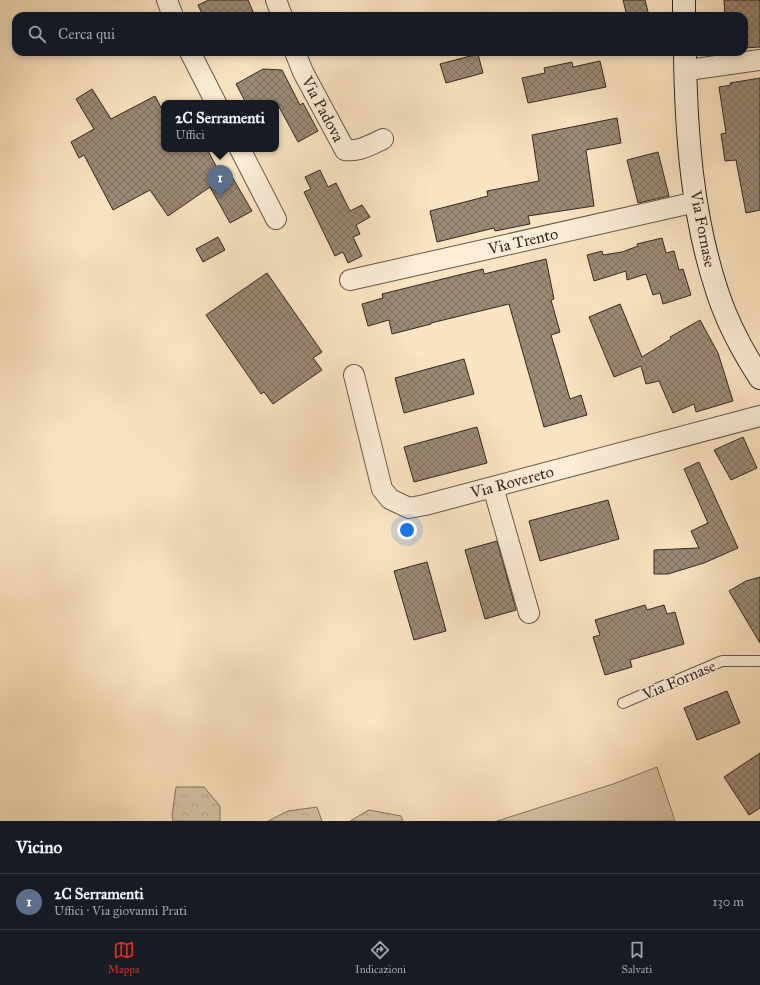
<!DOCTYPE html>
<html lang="it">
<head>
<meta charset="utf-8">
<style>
  body { margin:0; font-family:"IM FELL Great Primer",serif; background:#242831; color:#f1f3f6 }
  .you { position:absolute; left:407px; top:530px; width:14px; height:14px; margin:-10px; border:3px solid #fff; border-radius:50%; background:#1a73e8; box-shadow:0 0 0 6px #1a73e833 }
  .badge { display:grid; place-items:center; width:26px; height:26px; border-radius:50%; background:#d93025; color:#fff; font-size:13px; font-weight:700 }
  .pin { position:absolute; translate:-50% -33px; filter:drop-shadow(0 1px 2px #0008) }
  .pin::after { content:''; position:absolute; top:21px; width:14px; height:12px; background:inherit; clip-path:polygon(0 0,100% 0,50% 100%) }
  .popup { position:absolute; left:161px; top:100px; width:118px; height:52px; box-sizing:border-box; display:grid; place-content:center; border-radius:8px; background:#171b24; filter:drop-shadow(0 1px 3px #0005); font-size:13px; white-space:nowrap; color:#9ea1a6 }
  .popup b { font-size:15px; color:#f1f3f6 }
  .popup::after { content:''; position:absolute; left:50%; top:100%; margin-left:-8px; border:8px solid transparent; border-top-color:#171b24 }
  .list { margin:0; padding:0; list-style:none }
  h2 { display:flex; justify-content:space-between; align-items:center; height:52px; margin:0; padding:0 16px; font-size:17px }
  h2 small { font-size:13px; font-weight:400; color:#9ea1a6 }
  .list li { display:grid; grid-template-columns:26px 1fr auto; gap:12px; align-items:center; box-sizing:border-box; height:56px; padding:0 16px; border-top:1px solid #363941 }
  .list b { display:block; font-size:15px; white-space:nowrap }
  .list p { margin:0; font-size:13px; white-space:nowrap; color:#9ea1a6 }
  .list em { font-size:13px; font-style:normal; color:#9ea1a6 }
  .icon { flex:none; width:22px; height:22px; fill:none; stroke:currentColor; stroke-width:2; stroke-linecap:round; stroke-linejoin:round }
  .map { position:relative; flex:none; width:760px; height:821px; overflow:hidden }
  .search { position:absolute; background:#171b24; box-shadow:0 2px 6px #0003; left:12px; right:12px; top:12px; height:44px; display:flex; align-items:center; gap:10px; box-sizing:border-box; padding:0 14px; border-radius:12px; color:#9ea1a6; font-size:15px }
  .sheet { height:108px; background:#171b24 }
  nav { display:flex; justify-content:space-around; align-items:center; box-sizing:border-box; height:56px; border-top:1px solid #363941; background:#171b24; font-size:11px; color:#9ea1a6 }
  nav a { display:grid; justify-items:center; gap:2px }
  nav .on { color:#d93025 }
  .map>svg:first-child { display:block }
  .green { fill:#d9c4a5; stroke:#867663 }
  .forest { fill:url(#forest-crowns); stroke:#867663 }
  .building { fill:url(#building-cross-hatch); stroke:#332821 }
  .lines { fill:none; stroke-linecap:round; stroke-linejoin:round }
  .lane-casing { stroke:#655749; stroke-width:12 }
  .street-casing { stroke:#655749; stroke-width:22 }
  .secondary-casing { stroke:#332821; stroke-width:24 }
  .lane { stroke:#fcedd6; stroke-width:10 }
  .street { stroke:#fcedd6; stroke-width:20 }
  .secondary { stroke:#fcedd6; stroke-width:22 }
  .labels { text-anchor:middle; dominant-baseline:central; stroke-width:3; stroke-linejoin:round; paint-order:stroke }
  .street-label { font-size:16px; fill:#332821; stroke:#fcedd6 }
</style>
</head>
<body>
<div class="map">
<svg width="760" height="821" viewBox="0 0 760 821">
  <defs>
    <pattern id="forest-crowns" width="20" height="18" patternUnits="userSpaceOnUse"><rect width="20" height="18" fill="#d9c4a5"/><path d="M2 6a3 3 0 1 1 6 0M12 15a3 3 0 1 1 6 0" fill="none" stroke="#bba88e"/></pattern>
    <pattern id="building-cross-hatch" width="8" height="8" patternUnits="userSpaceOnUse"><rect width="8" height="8" fill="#9b8a74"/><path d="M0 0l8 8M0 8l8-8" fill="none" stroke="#7f715f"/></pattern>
  </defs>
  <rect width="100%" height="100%" fill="#fbe4c0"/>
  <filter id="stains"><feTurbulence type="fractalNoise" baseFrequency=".005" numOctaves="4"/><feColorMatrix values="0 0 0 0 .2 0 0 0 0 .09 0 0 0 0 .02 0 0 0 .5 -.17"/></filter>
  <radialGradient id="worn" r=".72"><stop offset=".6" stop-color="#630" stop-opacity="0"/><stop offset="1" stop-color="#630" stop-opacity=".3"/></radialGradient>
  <path class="green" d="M 657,767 L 675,821 L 497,821 L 613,784 Z"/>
  <path class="forest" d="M 176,787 L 204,787 L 220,806 L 220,821 L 173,821 L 172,816 Z
    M 317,807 L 322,821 L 268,821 L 288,811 Z
    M 369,810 L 401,816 L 403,821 L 350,821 Z"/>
  <path class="building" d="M 209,0 L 248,0 L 255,16 L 203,16 L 198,5 Z
    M 623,0 L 645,0 L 649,16 L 627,16 Z
    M 724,0 L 760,0 L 760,47 L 744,48 L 744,16 L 725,16 Z
    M 478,54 L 483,73 L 446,83 L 440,64 Z
    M 600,61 L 606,87 L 528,103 L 522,78 L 545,73 L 544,68 L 572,62 L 573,67 Z
    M 263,69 L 282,70 L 300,105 L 303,103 L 318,131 L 298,142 L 277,103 L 246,103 L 236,84 Z
    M 760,78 L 760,210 L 746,213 L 736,160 L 725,161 L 721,134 L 726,133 L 719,87 L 731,85 L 730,83 Z
    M 92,89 L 111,119 L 155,96 L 164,113 L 164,149 L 207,149 L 223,179 L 231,175 L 252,211 L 230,223 L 210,187 L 168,216 L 150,190 L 113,210 L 84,155 L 79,158 L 71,142 L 94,129 L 76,99 Z
    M 617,118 L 621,143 L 586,150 L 594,206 L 528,216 L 530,224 L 495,231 L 494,228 L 437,242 L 430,211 L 488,196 L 487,191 L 539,181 L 532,135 Z
    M 658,152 L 669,196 L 638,203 L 627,160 Z
    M 320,170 L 328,187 L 336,183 L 350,211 L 362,205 L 370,217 L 356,225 L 360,234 L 353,237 L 362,256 L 348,263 L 343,252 L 335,256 L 304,192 L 311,189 L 305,177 Z
    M 218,237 L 225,250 L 203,262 L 196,249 Z
    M 662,238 L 666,253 L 674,251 L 679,270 L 683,269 L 691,295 L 663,304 L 660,293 L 653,295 L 646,274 L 627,280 L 626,271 L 594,281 L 587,255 L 602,251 L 603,255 L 622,252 L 638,246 L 637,244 Z
    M 546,259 L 554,299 L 551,300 L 560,332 L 551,335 L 570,399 L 581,395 L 587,415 L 544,427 L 509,304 L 431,323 L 431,324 L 392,334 L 389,320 L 368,326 L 362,304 L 383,298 L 382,294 L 483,269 L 484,274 Z
    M 267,273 L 322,352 L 313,358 L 322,370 L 273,404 L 264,392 L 261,394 L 206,315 Z
    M 620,304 L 642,357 L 671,339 L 670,337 L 700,320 L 718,353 L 733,401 L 696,412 L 694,404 L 673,413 L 659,381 L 646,384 L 641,366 L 614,377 L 589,317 Z
    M 464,359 L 474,394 L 404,413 L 395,378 Z
    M 477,427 L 487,463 L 414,482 L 404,447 Z
    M 743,437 L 757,468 L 731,480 L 714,450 Z
    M 699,462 L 738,548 L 704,563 L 668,574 L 654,574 L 654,550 L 699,548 L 691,531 L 708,523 L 684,469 Z
    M 608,500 L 619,539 L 540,561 L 529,521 Z
    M 497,541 L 516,610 L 485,619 L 465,550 Z
    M 427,562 L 446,631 L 414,640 L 394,571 Z
    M 760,577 L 760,643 L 729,591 L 746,581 Z
    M 645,605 L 647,610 L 664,605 L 667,614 L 675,612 L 684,644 L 630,660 L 632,667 L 605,675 L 593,637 L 600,635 L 595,620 Z
    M 727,691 L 740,723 L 697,740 L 684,708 Z
    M 760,753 L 760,808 L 749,815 L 724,777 Z"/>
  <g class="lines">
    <g class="lane-casing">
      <path id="lane" d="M 623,703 L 722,661 L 760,661"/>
    </g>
    <g class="street-casing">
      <path id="street" d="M 167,0 L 173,16
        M 276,0 L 282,16
        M 190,52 L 216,103
        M 295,52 L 303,72 L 345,150 C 359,152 370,145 383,139
        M 685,69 L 695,69 L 760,60
        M 240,149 L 276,219
        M 350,280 L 696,202
        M 354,375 L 382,489 L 390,499 L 409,508 L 425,505 L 760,416
        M 493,487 L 529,613"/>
    </g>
    <g class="secondary-casing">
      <path id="secondary" d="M 684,0 L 684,16
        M 685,52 C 686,133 692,217 718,294 C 728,324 743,352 760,378"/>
    </g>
    <use href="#lane" class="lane"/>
    <use href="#street" class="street"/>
    <use href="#secondary" class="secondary"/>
  </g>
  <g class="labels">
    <g class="street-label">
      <text transform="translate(323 109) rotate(62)">Via Padova</text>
      <text transform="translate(703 229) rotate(79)">Via Fornase</text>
      <text transform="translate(523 241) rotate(-13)">Via Trento</text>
      <text transform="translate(512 482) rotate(-15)">Via Rovereto</text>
      <text transform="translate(679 680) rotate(-23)">Via Fornase</text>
    </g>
  </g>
  <rect width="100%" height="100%" filter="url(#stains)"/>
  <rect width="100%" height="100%" fill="url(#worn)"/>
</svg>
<div class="you"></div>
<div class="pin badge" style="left:220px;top:198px;background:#5c6f8a">1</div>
<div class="popup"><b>2C Serramenti</b>Uffici</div>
<div class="search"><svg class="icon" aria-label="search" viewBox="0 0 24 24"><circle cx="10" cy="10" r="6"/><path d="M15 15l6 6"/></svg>Cerca qui</div>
</div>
<section class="sheet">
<h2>Vicino<small></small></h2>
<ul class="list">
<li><span class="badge" style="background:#5c6f8a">1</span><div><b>2C Serramenti</b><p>Uffici · Via giovanni Prati</p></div><em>130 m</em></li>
</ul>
</section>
<nav>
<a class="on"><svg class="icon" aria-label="map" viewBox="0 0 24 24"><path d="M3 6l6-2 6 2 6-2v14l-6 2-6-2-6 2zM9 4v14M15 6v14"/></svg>Mappa</a>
<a><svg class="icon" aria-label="directions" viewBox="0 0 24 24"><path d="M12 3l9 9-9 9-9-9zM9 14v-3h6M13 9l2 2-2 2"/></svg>Indicazioni</a>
<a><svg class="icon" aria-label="saved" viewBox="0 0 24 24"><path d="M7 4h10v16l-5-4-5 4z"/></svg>Salvati</a>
</nav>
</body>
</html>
